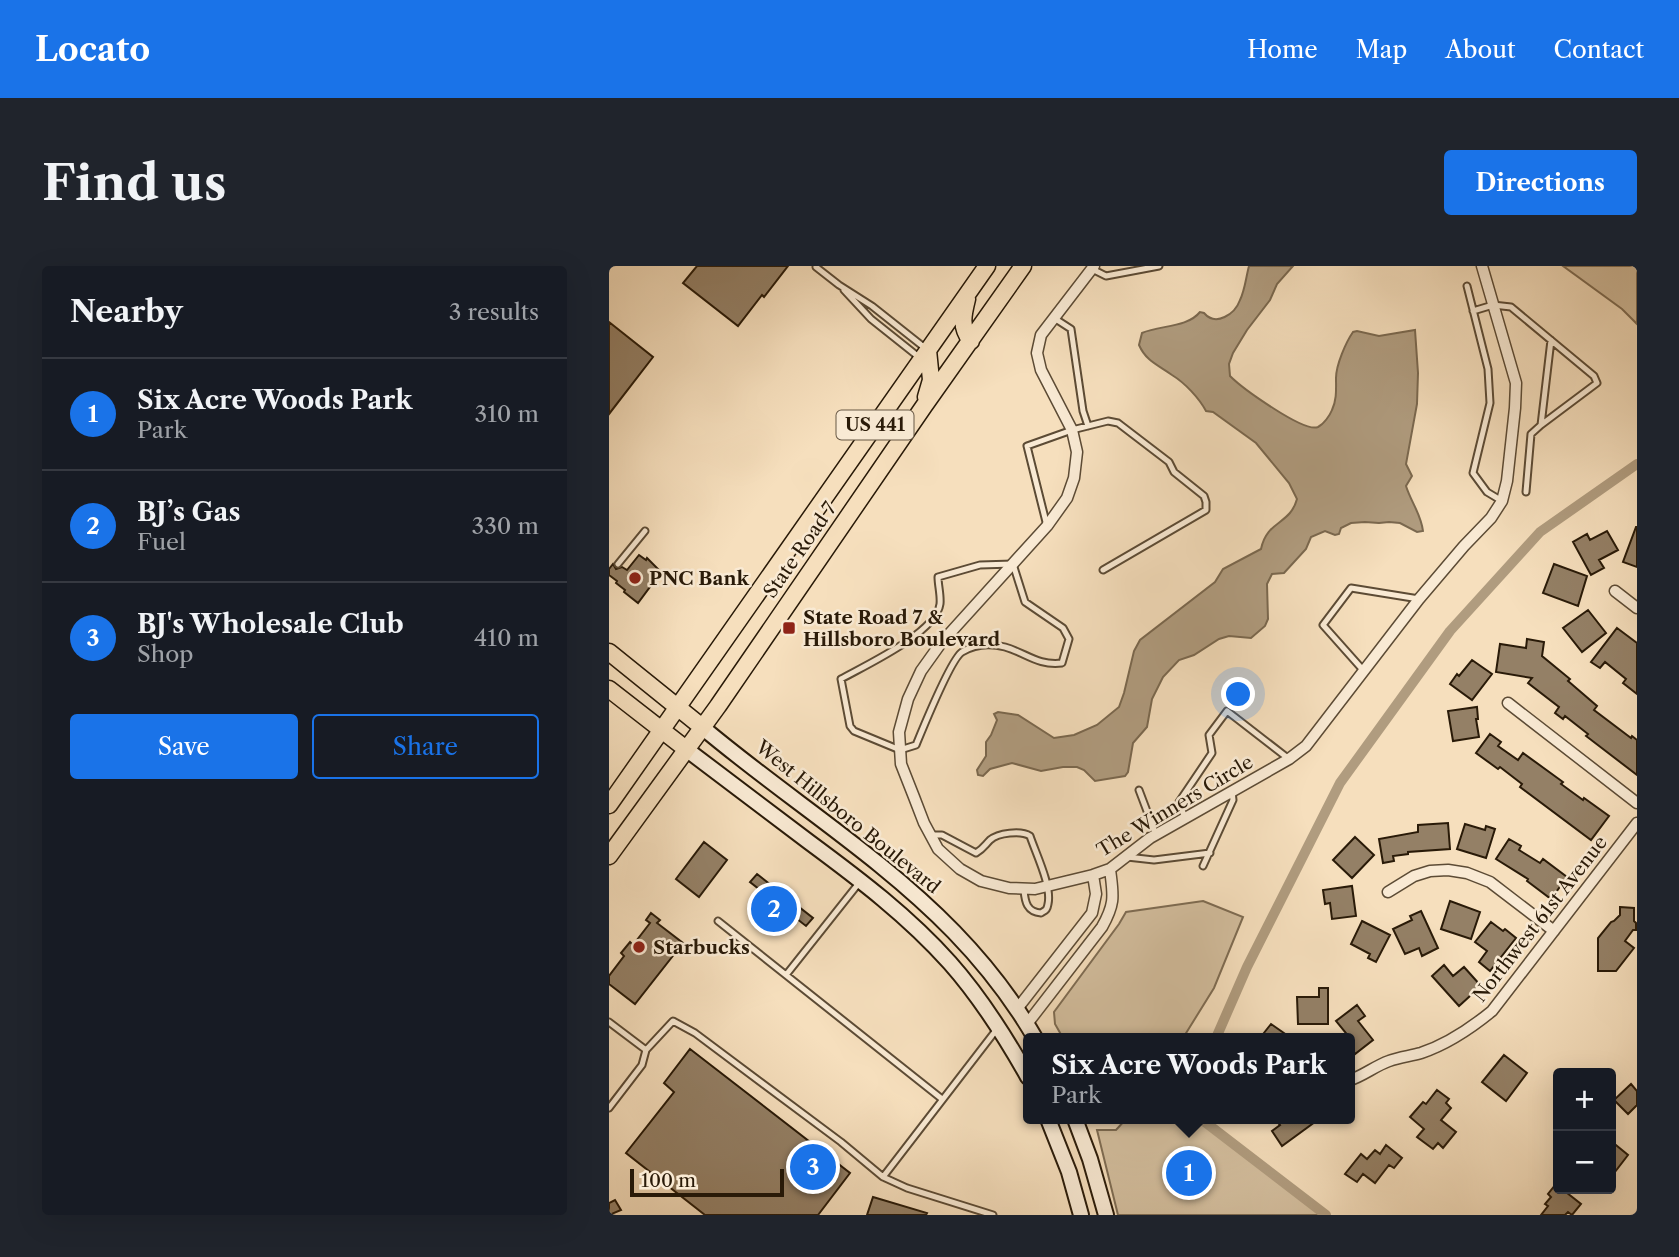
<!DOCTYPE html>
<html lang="en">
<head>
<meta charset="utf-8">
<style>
  body { margin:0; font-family:"Libre Caslon Text",serif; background:#20242c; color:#f1f3f6 }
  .controls { position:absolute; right:21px; bottom:21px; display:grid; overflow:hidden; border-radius:7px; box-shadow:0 7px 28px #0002 }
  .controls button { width:63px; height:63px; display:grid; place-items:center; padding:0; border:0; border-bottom:2px solid #363941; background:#171b24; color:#f1f3f6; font:35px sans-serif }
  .scale { position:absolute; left:21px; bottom:18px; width:154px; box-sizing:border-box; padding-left:7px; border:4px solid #291a08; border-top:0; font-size:19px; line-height:24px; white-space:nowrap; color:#291a08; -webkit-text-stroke:5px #f9ead4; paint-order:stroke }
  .you { position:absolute; left:630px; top:429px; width:24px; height:24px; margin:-18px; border:5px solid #fff; border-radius:50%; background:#1a73e8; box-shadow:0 0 0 10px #1a73e833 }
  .badge { display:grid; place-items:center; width:46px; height:46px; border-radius:50%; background:#1a73e8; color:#fff; font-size:23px; font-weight:700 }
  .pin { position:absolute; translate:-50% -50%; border:4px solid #fff; box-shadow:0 2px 7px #0006 }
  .popup { position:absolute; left:414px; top:767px; width:332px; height:91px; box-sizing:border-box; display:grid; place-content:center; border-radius:7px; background:#171b24; filter:drop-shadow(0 2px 5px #0005); font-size:23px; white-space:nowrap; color:#9ea1a6 }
  .popup b { font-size:26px; color:#f1f3f6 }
  .popup::after { content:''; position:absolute; left:50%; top:100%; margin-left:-14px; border:14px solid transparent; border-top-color:#171b24 }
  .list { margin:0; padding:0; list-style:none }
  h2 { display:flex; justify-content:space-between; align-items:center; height:91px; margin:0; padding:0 28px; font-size:30px }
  h2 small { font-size:23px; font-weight:400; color:#9ea1a6 }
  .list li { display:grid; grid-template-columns:46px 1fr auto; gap:21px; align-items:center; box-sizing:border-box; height:112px; padding:0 28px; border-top:2px solid #363941 }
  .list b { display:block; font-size:26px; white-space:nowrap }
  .list p { margin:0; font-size:23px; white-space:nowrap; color:#9ea1a6 }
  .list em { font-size:23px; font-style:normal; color:#9ea1a6 }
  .actions { display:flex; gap:14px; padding:21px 28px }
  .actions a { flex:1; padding:16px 0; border:2px solid #1a73e8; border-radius:7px; text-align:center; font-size:24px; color:#1a73e8 }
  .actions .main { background:#1a73e8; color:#fff }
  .map { position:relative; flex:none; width:1028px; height:949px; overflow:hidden; border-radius:7px }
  header { display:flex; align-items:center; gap:42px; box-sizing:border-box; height:98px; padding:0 35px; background:#1a73e8; color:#fff }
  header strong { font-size:33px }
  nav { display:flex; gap:38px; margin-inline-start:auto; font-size:24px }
  .intro { display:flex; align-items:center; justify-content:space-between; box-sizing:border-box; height:168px; padding:0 42px }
  h1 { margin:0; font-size:49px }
  .button { padding:18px 32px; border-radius:7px; background:#1a73e8; color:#fff; font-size:24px; font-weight:700 }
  main { display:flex; gap:42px; padding:0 42px }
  aside { flex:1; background:#171b24; border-radius:7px; box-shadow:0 7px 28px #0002 }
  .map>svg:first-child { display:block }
  .green { fill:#d3be9e; stroke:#7e6c53; stroke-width:2 }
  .water { fill:#b09c7f; stroke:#7a684f; stroke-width:2 }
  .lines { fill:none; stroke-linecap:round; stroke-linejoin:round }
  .canal { stroke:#b09c7f; stroke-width:10 }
  .building { fill:#948066; stroke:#291a08; stroke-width:2 }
  .lane-casing { stroke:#5c4b35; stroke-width:9 }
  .street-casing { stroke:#5c4b35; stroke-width:13 }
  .secondary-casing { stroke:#291a08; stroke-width:18 }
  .primary-casing { stroke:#291a08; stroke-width:19 }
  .lane { stroke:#f9ead4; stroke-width:5 }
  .street { stroke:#f9ead4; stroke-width:10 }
  .secondary { stroke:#f9ead4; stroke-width:14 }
  .primary { stroke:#f6dfbd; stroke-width:16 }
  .poi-dot { fill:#8f2418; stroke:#f9ead4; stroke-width:2.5 }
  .labels { text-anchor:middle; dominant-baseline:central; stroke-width:5; stroke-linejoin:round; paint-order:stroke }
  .shield { fill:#f9ead4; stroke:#675845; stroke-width:2 }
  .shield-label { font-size:18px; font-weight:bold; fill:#291a08 }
  .street-label { font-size:19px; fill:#291a08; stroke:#f9ead4 }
  .poi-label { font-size:19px; font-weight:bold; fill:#291a08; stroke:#f9ead4; text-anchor:start }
</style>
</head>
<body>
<header>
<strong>Locato</strong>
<nav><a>Home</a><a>Map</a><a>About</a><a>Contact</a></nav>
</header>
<div class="intro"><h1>Find us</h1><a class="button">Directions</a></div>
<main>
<aside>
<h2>Nearby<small>3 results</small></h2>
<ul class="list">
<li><span class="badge">1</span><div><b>Six Acre Woods Park</b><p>Park</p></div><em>310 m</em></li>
<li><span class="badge">2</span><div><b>BJ’s Gas</b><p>Fuel</p></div><em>330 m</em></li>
<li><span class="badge">3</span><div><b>BJ's Wholesale Club</b><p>Shop</p></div><em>410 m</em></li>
</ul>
<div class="actions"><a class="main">Save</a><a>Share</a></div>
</aside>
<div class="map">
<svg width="1028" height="949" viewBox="0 0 1028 949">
  <rect width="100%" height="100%" fill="#f6dfbd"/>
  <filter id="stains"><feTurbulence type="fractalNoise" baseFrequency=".00286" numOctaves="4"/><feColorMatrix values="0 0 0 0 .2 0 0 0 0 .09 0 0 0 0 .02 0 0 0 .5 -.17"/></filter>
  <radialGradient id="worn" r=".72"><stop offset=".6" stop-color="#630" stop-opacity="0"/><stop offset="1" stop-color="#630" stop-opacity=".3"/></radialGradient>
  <path class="green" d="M 954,0 L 1028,0 L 1028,58 L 1013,43 Z
    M 594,635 L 634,651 L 605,722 L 574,772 L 454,772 L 446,758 L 445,746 L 510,658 L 517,646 Z
    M 517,853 L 592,853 L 717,949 L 509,949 L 488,864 L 507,864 Z"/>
  <path class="water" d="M 640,0 L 684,0 L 668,18 L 661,34 L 638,64 L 624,87 L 620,98 L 621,110 C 633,122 695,167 709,161 C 715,158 721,149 723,144 C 728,133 727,123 727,112 C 727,99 737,76 744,66 L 748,65 L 770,70 L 806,64 L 809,107 L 808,138 L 797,198 L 803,210 L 797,220 C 802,236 812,248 814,265 L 808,266 L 791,257 L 780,256 L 770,257 L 756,256 L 742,257 L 732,262 L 730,268 L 726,269 L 716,265 L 702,271 L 697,283 L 675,307 L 663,308 L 658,318 L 659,353 L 656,360 L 642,372 L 620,370 L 610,373 L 585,389 L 570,394 L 554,411 L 543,433 L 538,461 L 524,477 L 519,506 L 516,510 L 486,515 L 475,504 L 468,501 L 454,501 L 432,505 L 403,497 L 381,503 L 374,510 L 369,509 L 368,504 L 377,490 L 377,476 L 382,469 L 388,454 L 385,448 L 389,446 L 409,449 L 445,472 L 465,469 L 488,459 L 510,441 L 515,427 L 525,385 L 531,374 L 606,316 L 614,303 L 652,283 C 658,254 681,259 688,233 L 680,217 L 647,177 L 604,146 L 597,145 C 590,132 576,117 563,109 C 549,99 537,95 530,79 L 533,67 C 551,59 578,62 591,46 L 595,47 C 607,61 626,48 631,34 C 636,24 637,11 640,0 Z"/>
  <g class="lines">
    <path class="canal" d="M 607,772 L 638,701 L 731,517 L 841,365 L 931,266 L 1028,198
      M 592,853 L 717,949"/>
  </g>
  <path class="building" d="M 88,0 L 179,0 L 155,31 L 153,29 L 129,60 L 74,17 Z
    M 0,56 L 44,91 L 0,148 Z
    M 1027,261 L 1028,261 L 1028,301 L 1014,296 Z
    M 998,265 L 1009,284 L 990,294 L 995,302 L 982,309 L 964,276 L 978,268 L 981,274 Z
    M 30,289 L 37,294 L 38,292 L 52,306 L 29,337 L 15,326 L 16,324 L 7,317 L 8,315 L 0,309 L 0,303 L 4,298 L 7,303 L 13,301 L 18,304 Z
    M 945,298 L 978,310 L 969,340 L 934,327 Z
    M 979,344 L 997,367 L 973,386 L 954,362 Z
    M 1008,362 L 1028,377 L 1028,428 L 1014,417 L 1017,413 L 996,396 L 991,402 L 982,396 Z
    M 918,373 L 935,376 L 933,390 L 961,413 L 959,415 L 988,440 L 985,444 L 1022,472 L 1023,470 L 1028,474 L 1028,509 L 977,470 L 979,468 L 956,450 L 954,453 L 946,447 L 950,441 L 919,417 L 923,412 L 887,406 L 891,378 L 917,382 Z
    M 863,394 L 883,408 L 863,434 L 841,418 L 848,408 L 850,410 Z
    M 868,441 L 869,453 L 867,453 L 870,471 L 844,475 L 839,445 Z
    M 881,468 L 892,476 L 889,480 L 909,494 L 914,487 L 954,516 L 952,518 L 974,534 L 975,532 L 1000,550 L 982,574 L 911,521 L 913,518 L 891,501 L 889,503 L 867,487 Z
    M 839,557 L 841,583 L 799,586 L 799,588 L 784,590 L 785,595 L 774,597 L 770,573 L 809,566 L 809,559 Z
    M 856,558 L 876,564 L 877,560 L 886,563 L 877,592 L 848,583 Z
    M 746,571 L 765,589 L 743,612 L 724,594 Z
    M 900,573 L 912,580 L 910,584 L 931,597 L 934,593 L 958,611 L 942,633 L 918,615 L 919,613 L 887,593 Z
    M 95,576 L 118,594 L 90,631 L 67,613 Z
    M 148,608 L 204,652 L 197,660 L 141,616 Z
    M 743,620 L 747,650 L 723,653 L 721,637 L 716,638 L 714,624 Z
    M 841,635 L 871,646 L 862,673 L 832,663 Z
    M 1011,641 L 1025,642 L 1025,655 L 1027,657 L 1027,664 L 1024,664 L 1016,675 L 1025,682 L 1007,705 L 989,705 L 989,672 L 1002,656 L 1005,655 L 1011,649 Z
    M 812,645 L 829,682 L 813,690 L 810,682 L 796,688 L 784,663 L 803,654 L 801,650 Z
    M 42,647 L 51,654 L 48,657 L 74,677 L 26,738 L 0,718 L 0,710 L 15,690 L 12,687 L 21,676 L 24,679 L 41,657 L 37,654 Z
    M 753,655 L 781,669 L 767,696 L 759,692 L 761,688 L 742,678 Z
    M 882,656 L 894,665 L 896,663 L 907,672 L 881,705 L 870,696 L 878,685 L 866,676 Z
    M 835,699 L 844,710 L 855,701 L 872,720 L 850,740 L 823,710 Z
    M 710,722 L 719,722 L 719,758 L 689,758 L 688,731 L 710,731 Z
    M 748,739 L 756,750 L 749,755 L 764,774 L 746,788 L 741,782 L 741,772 L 727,755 Z
    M 662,758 L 682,772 L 651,772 Z
    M 81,783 L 241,907 L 209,949 L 96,949 L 17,887 L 65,826 L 55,817 Z
    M 895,789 L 918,807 L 897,835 L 873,816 Z
    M 1022,818 L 1028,825 L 1028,839 L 1019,848 L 1005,834 Z
    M 828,824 L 840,833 L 837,837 L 842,842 L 832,854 L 847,866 L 834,882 L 829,877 L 824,883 L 808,871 L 815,863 L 801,851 L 814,836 L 817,838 Z
    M 666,853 L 710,853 L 673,880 L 663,865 L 671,859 Z
    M 1002,875 L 1019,889 L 1002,911 Z
    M 777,879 L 793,892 L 785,902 L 780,899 L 766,917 L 754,908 L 748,916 L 736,908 L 752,888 L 758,893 L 766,884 L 771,888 Z
    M 947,918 L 949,920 L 949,923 L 953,923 L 972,938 L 963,949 L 959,946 L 956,949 L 932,949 L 939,940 L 936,938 L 942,931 L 939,928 Z
    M 264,931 L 318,947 L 317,949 L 258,949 Z
    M 6,934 L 12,944 L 0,949 L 0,937 Z"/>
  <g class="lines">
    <g class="lane-casing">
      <path id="lane" d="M 207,1 L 230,19 L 263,40 L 316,82
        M 483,3 L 497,10 L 550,0
        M 858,20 L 879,103 L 881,137 L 864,207 L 878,226 L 893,235
        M 235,24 L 262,53 L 311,92
        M 864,45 L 884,39 L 902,41 L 985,110 L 988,117 L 932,159
        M 445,52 L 462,63 L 474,145 L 479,160
        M 917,226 L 922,168 L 932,159 L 942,74
        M 438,260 L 418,180 L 463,164 L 499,155 L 509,157 L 560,196 L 565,206 L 595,230 L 597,236 L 597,244 L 494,304
        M 9,298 L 36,265
        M 404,298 L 416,336 L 454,362 L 460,373 L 453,397 C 429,400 417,387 396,381 C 381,377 366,378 353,386 C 342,393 314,462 307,479 L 291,484 L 245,465 L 241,460 L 232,413 C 255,400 327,367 331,338 C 332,330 329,319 329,311 L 371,299 Z
        M 754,404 L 714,359 L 742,322 L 810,333
        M 530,524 L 547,569
        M 576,552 L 570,536 L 603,487 L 600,469 L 618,445 L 680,493
        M 322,569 L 333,569 L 367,587 C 374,583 376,579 381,574 C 389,567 412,564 421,570 C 427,588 443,620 439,638 C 438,644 437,644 432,647 C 418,646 416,636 415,624
        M 518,591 L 545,594 L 601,587
        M 594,600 L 624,534 L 623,525
        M 109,655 L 333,833
        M 177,709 L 250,617
        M 0,756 L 37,784
        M 0,842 L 33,799 L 37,784 L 64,755 L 86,767 L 232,876 L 274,911 L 298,922 L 384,949
        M 274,911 L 388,763"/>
    </g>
    <g class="street-casing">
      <path id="street" d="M 485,0 L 432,69 L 428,87 L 432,104 L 463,164 L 468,186 L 465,212 L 458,232 L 438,260 L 332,377 L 312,405 L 299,433 L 290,466 L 292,498 L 305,531 L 315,557 L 329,583 L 351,603 L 372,615 L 400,622 L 426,623 L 484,609 L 501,603 L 541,572 L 680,493 L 697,480 L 810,333 L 855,280 L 882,252 L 893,235 L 898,215 L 906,142 L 907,117 L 873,0
        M 1006,325 L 1028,342
        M 899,437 L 1028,537
        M 779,626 L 805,610 L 821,605 L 839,604 L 858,607 L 881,616 L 945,665
        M 408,743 L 483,647 L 487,628 L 484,609
        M 418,758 L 493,661 C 507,636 504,629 501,603
        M 741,814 C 754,810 766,800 780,795 C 790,791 802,790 812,787 C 839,778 861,763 883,745 L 1028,557"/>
    </g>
    <g class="secondary-casing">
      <path id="secondary" d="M 93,461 C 176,531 270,589 345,666 C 376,698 404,734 426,772
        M 77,483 C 118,514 159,545 200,576 C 250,613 299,650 341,697 C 372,732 396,770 419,811
        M 439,853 L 460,906 L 472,949
        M 466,853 L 481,893 L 497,949"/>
    </g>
    <g class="primary-casing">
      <path id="primary" d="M 358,33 C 354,49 351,61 362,75
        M 317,131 L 322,114 L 319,84
        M 0,386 L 93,461
        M 0,423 L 77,483
        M 0,539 L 378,0
        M 0,590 L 109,440 L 315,140 L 414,0"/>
    </g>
    <use href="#lane" class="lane"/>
    <use href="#street" class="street"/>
    <use href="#secondary" class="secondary"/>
    <use href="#primary" class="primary"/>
  </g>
  <g class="poi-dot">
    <circle cx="26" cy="312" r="7"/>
    <rect x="173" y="355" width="14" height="14" rx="3.5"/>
    <circle cx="30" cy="681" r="7"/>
  </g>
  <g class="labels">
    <rect class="shield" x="227.5" y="144.5" width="77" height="29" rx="5"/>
    <g class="shield-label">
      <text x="266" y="159">US 441</text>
    </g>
    <g class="street-label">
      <text transform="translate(191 284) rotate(-55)">State Road 7</text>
      <text transform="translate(566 540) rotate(-31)">The Winners Circle</text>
      <text transform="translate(239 551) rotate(39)">West Hillsboro Boulevard</text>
      <text transform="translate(931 653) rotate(-52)">Northwest 61st Avenue</text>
    </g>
    <g class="poi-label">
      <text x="40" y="312">PNC Bank</text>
      <text x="194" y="351">State Road 7 &amp;<tspan x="194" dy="22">Hillsboro Boulevard</tspan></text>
      <text x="44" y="681">Starbucks</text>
    </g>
  </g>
  <rect width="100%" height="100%" filter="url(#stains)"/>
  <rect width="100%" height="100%" fill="url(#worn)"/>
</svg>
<div class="controls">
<button>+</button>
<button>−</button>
</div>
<div class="scale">100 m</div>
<div class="you"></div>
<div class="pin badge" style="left:580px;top:907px">1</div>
<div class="popup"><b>Six Acre Woods Park</b>Park</div>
<div class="pin badge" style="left:165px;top:643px">2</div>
<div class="pin badge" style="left:204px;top:901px">3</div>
</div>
</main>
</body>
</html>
